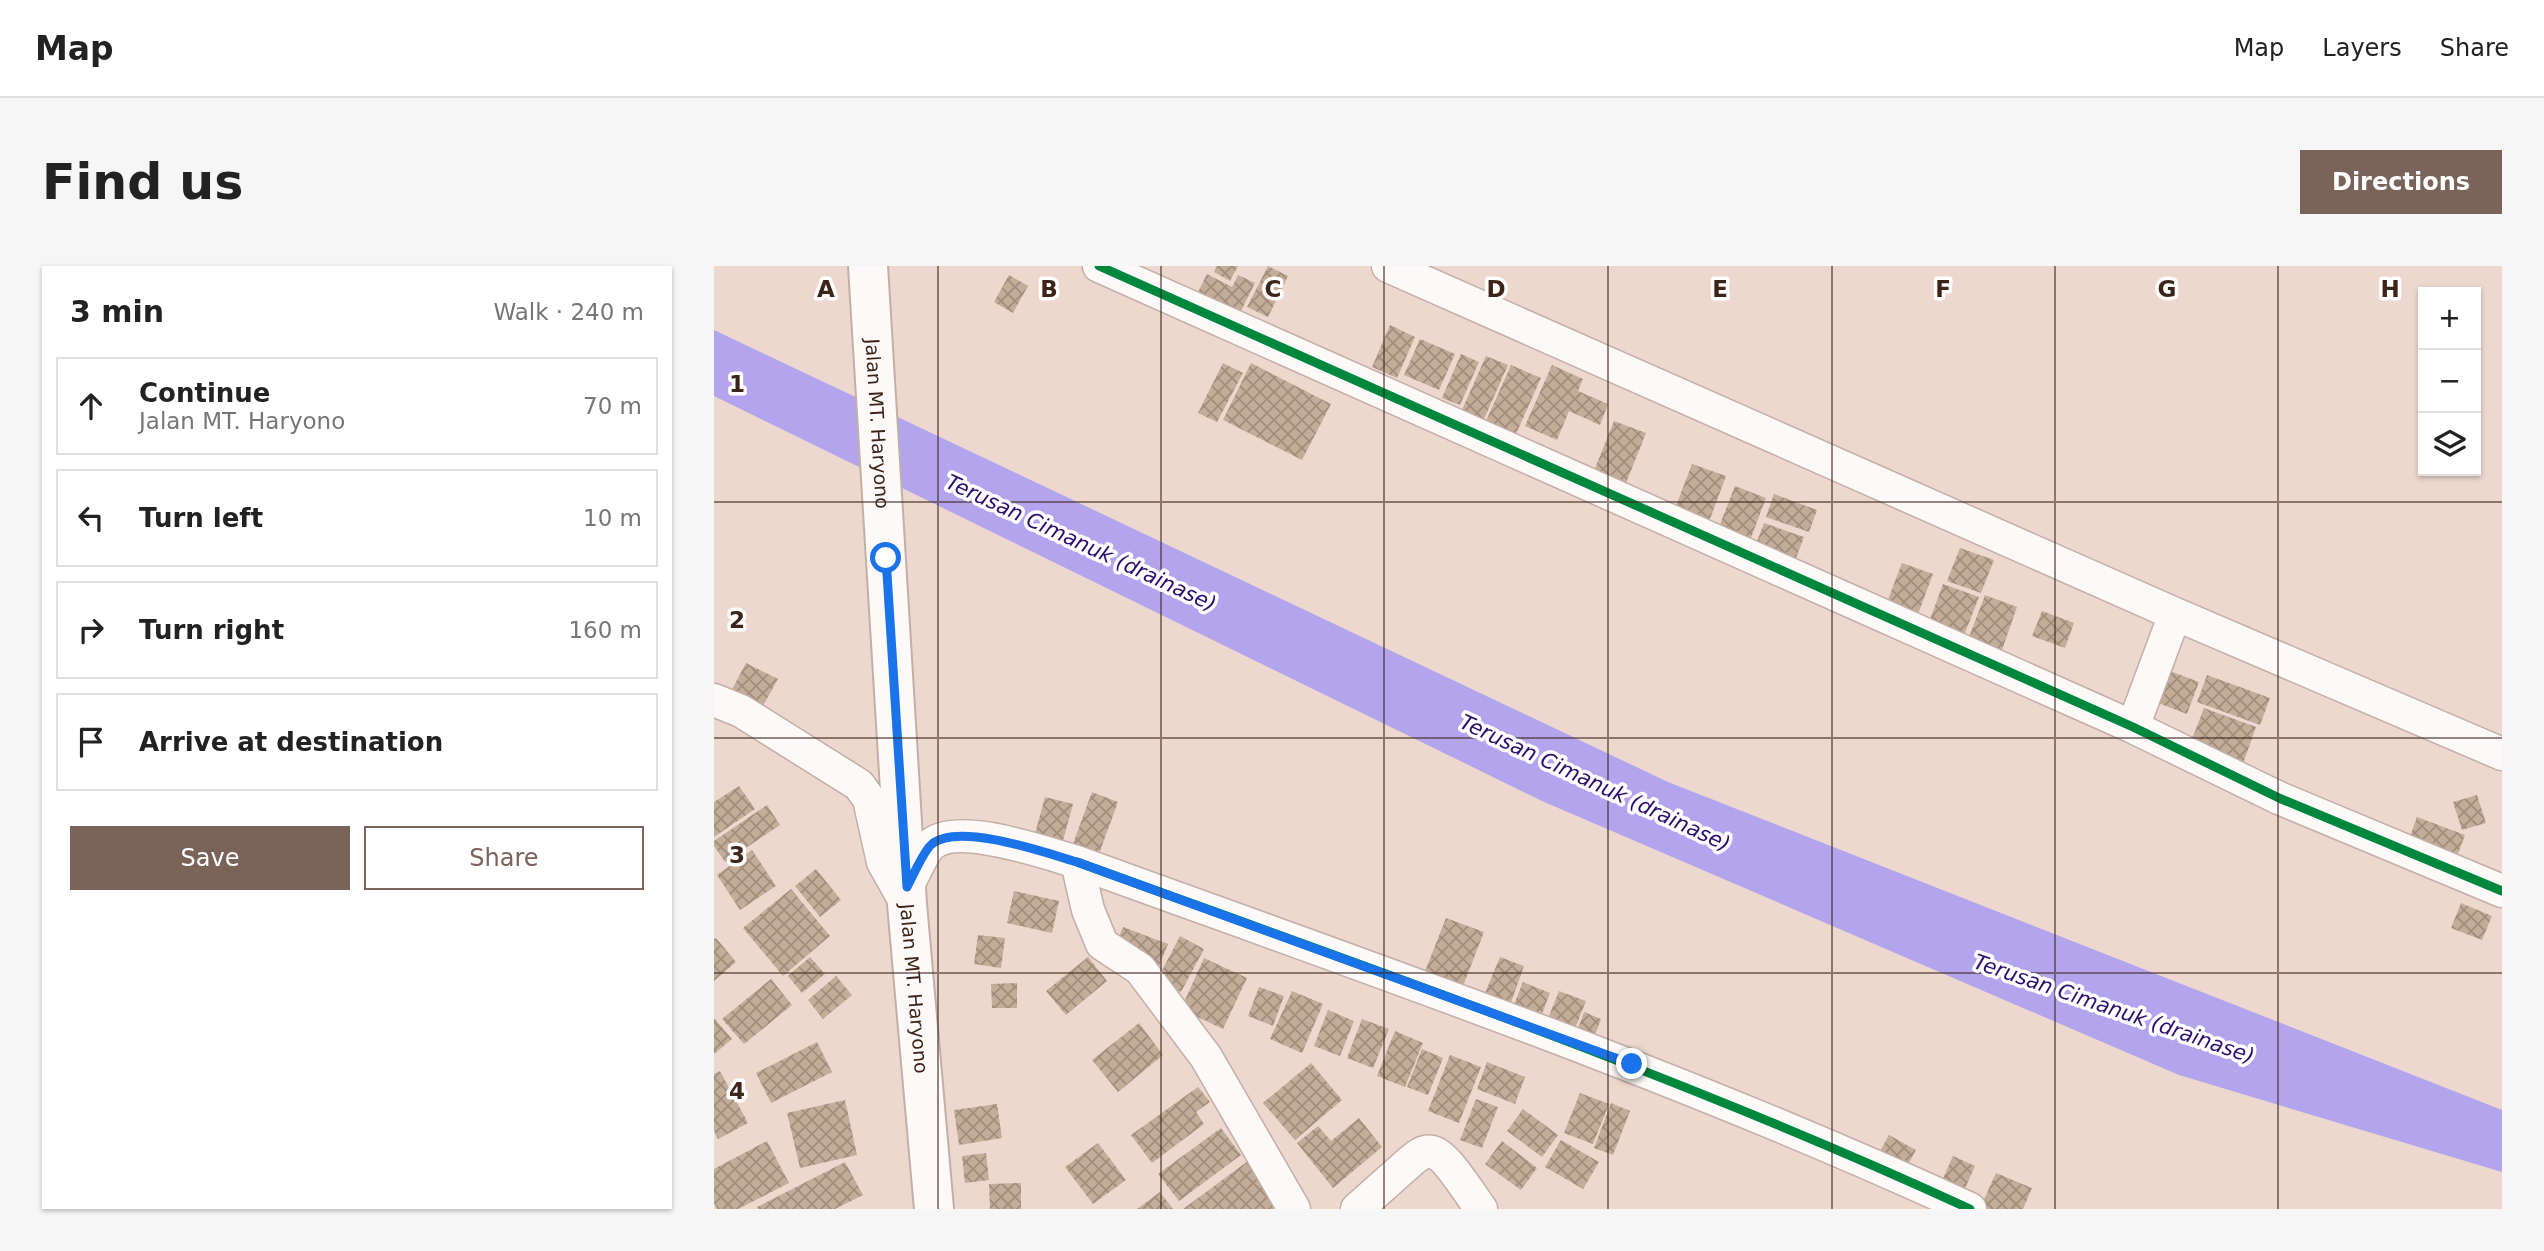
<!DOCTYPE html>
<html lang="en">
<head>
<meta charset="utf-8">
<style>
  body { margin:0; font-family:"DejaVu Sans",sans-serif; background:#f6f6f6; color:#222 }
  .controls { position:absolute; right:21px; top:21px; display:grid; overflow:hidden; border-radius:0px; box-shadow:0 2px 5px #0004 }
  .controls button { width:63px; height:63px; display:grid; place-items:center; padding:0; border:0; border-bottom:2px solid #e0e0e0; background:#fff; color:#222; font:35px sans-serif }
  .stop { position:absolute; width:21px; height:21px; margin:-16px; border:5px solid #1a73e8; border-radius:50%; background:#fff }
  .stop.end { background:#1a73e8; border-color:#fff; box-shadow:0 2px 7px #0008 }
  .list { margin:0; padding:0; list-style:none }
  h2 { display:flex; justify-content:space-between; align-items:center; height:91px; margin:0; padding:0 28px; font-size:30px }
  h2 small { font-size:23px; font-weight:400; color:#767676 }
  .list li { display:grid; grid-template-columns:46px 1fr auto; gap:21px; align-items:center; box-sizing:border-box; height:98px; margin:0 14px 14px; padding:0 14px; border:2px solid #e0e0e0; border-radius:0px }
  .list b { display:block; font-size:26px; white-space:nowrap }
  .list p { margin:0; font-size:23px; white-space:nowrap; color:#767676 }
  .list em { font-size:23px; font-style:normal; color:#767676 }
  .actions { display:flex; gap:14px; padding:21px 28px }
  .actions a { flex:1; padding:16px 0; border:2px solid #7a6358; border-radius:0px; text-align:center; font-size:24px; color:#7a6358 }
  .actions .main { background:#7a6358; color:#fff }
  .icon { flex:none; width:38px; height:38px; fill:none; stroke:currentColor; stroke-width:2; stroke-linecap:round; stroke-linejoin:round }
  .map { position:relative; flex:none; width:1788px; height:943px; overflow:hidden; border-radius:0px }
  header { display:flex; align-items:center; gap:42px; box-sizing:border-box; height:98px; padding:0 35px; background:#fff; border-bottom:2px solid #e0e0e0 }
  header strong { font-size:33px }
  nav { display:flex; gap:38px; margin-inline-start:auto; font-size:24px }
  .intro { display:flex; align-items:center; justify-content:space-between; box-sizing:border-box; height:168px; padding:0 42px }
  h1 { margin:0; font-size:49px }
  .button { padding:18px 32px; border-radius:0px; background:#7a6358; color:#fff; font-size:24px; font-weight:700 }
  main { display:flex; gap:42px; padding:0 42px }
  aside { flex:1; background:#fff; border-radius:0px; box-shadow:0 2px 5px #0004 }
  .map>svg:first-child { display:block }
  .water { fill:#b3a4ee }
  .building { fill:url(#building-cross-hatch) }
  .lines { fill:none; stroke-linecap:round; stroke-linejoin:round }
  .minor-casing { stroke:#c3afa5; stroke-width:35 }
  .primary-casing { stroke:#c3afa5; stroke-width:42 }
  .minor { stroke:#fcf9f8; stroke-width:32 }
  .primary { stroke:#fcf9f8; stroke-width:38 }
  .cycleway-casing { stroke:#fdfdfd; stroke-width:13 }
  .cycleway { stroke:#00873e; stroke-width:9 }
  .route { stroke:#1a73e8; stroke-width:9 }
  .grid { fill:none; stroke:#3c2418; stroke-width:2; stroke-opacity:0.55 }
  .labels { text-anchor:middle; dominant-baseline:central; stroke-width:7; stroke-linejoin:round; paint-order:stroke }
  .street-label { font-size:19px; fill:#3c2418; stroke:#fdfdfd }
  .water-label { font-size:21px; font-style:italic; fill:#2c0d6f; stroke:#fdfdfd }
  .grid-label { font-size:23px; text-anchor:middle; font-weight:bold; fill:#3c2418; stroke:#fdfdfd; stroke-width:7; stroke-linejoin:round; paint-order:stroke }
</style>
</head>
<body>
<header>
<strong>Map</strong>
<nav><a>Map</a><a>Layers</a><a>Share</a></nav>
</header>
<div class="intro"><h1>Find us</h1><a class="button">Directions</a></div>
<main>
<aside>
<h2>3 min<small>Walk · 240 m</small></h2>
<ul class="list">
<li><svg class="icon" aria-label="ahead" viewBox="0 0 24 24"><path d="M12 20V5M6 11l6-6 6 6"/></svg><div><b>Continue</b><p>Jalan MT. Haryono</p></div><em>70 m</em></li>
<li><svg class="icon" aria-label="left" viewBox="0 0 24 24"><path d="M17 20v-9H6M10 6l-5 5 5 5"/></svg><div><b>Turn left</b></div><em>10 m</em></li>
<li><svg class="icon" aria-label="right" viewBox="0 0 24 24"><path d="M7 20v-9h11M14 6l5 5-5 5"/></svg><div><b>Turn right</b></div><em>160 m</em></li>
<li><svg class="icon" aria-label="arrive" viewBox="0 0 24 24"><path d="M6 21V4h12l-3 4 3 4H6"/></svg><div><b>Arrive at destination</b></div></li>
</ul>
<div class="actions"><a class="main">Save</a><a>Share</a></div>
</aside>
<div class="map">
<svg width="1788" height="943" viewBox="0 0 1788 943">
  <defs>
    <pattern id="building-cross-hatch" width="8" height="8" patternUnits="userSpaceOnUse" patternTransform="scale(1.75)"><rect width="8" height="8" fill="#c3ad99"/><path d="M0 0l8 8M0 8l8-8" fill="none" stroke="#a08d7c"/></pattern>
  </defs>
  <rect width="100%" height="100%" fill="#ecd8ce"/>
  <path class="water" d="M 0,64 L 954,516 L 1788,844 L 1788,906 L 1465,809 L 828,535 L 0,130 Z"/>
  <path class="building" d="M 503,0 L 524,0 L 516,15 L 500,6 Z
    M 554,0 L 574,10 L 554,51 L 533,41 Z
    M 493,8 L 518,21 L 524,9 L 541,17 L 521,57 L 479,36 Z
    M 295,9 L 314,20 L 299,47 L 280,36 Z
    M 676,59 L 701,71 L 683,112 L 658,101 Z
    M 706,73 L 741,88 L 725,124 L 690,109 Z
    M 747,88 L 765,96 L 746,139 L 728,132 Z
    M 772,90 L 794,99 L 770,153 L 748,144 Z
    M 509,97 L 529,107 L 503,156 L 484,147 Z
    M 537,97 L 617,138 L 588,194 L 509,154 Z
    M 797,99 L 827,112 L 802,168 L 772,155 Z
    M 838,99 L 869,113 L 864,125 L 894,138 L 886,159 L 855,145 L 843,174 L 811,160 Z
    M 900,155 L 932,167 L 912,217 L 880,205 Z
    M 978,198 L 1012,210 L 996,253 L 962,240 Z
    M 1021,220 L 1052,232 L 1035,277 L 1003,266 Z
    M 1060,228 L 1103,244 L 1095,266 L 1052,251 Z
    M 1050,257 L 1090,271 L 1079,300 L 1039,286 Z
    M 1246,282 L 1280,294 L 1267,327 L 1233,315 Z
    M 1188,297 L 1219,308 L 1204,348 L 1173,336 Z
    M 1229,318 L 1265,331 L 1249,372 L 1214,359 Z
    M 1271,329 L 1303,341 L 1288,384 L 1255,371 Z
    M 1328,345 L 1360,357 L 1351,382 L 1318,370 Z
    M 32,397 L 64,413 L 46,445 L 15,429 Z
    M 1456,405 L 1485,416 L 1473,448 L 1444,437 Z
    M 1493,409 L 1556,432 L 1546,459 L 1483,436 Z
    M 1490,442 L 1542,461 L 1526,506 L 1473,486 Z
    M 25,520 L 41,543 L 0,571 L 0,536 Z
    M 378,526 L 404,536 L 382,596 L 356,586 Z
    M 1763,529 L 1772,557 L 1748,564 L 1739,536 Z
    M 331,531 L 359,538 L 347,582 L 319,575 Z
    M 53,539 L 66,559 L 11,596 L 0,580 L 0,575 Z
    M 1703,551 L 1751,569 L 1742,593 L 1694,576 Z
    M 38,584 L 62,620 L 26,644 L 3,609 Z
    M 102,603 L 127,634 L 106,651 L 81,620 Z
    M 77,623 L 116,670 L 69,710 L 29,662 Z
    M 300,625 L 345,635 L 338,667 L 293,657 Z
    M 1747,637 L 1778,650 L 1768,674 L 1737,662 Z
    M 732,652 L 770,666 L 744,733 L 706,718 Z
    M 409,661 L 454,678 L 445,700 L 400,683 Z
    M 264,669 L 291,672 L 287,702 L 260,698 Z
    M 466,670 L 490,683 L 467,726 L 443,714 Z
    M 2,672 L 22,696 L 0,715 L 0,673 Z
    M 96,691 L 111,708 L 88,727 L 74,710 Z
    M 374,691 L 393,715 L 352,749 L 332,725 Z
    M 786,691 L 810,700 L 795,742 L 769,732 Z
    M 490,692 L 533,712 L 509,763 L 467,743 Z
    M 122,710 L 138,729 L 109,753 L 94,734 Z
    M 57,713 L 78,739 L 30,778 L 8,753 Z
    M 809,716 L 836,727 L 823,761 L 795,751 Z
    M 303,717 L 303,742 L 278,742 L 277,718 Z
    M 545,721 L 570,730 L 559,760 L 534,750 Z
    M 578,725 L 609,738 L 588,787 L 556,773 Z
    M 845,725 L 872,735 L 858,770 L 831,760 Z
    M 614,744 L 640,755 L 626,790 L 600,780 Z
    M 870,746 L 887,753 L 878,777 L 861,771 Z
    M 0,752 L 18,773 L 0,788 Z
    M 648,753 L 675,763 L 659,802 L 633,792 Z
    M 425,757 L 449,789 L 404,826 L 378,794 Z
    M 681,765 L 709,777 L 691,821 L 663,810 Z
    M 103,776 L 118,806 L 57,837 L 42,807 Z
    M 708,783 L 729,792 L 714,829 L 693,821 Z
    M 736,789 L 767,801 L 745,857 L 714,845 Z
    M 773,796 L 811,811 L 801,838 L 763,823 Z
    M 597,797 L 628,834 L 581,874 L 549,837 Z
    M 6,805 L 34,857 L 4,873 L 0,865 L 0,808 Z
    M 484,821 L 496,836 L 482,846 L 490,858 L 438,897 L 417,869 Z
    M 866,827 L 895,838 L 879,878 L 850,867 Z
    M 762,833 L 784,841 L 768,882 L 746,874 Z
    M 131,834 L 143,889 L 86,902 L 73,847 Z
    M 897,837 L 916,845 L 899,889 L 880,882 Z
    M 283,838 L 288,872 L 245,879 L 240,844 Z
    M 809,843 L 844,869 L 828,891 L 793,865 Z
    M 645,852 L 668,881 L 619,922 L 583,877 L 604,860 L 617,875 Z
    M 507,862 L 527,889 L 465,935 L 444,908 Z
    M 1175,869 L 1202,884 L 1191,904 L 1164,889 Z
    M 847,874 L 885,896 L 869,923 L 831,901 Z
    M 53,875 L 75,917 L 24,943 L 3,943 L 0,937 L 0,903 Z
    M 788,875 L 823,902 L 807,924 L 771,898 Z
    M 384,877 L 412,914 L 379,938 L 351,901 Z
    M 272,887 L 275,914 L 251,917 L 248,890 Z
    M 1239,890 L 1261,900 L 1249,927 L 1227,917 Z
    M 534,895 L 566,938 L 559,943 L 469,943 Z
    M 131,896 L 149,929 L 121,943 L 44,943 L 43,941 Z
    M 1282,907 L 1318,922 L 1309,943 L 1274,943 L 1267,940 Z
    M 307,917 L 307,943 L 276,943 L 275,918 Z
    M 446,926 L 459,943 L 423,943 Z"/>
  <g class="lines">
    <g class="minor-casing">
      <path id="minor" d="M 385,0 L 1419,461 L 1565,532 L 1788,625
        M 674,0 L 1461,348 L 1788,488
        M 0,434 L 27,445 L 145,519 L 155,533 L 169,596 L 192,637
        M 1419,461 L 1461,348
        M 363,596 C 663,705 966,809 1256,943
        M 193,621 C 199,610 210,584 218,578 C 245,556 332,587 363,596 L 374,644 L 388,678 L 426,703 L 492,791 L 580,943
        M 643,943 L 697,895 C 703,890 710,884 718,886 C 733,889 757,930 767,943"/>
    </g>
    <g class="primary-casing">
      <g id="primary">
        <path id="s1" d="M 154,0 L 193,638 L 220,943"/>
      </g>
    </g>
    <use href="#minor" class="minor"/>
    <use href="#primary" class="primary"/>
    <g class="cycleway-casing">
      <path id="cycleway" d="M 385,0 L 1419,461 L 1565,532 L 1788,625
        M 363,596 C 663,705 966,809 1256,943"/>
    </g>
    <use href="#cycleway" class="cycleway"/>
  </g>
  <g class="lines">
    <path class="route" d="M 172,292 L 193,621 C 199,610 210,584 218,578 C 245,556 332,587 363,596 L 918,798"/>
  </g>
  <path class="grid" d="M 224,0 L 224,943M 447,0 L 447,943M 670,0 L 670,943M 894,0 L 894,943M 1118,0 L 1118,943M 1341,0 L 1341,943M 1564,0 L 1564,943M 0,236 L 1788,236M 0,472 L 1788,472M 0,707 L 1788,707"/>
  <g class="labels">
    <g class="street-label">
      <text stroke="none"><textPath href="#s1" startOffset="158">Jalan MT. Haryono</textPath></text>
      <text stroke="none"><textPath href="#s1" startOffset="724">Jalan MT. Haryono</textPath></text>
    </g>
    <g class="water-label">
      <text transform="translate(367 277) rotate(25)">Terusan Cimanuk (drainase)</text>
      <text transform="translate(881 517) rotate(25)">Terusan Cimanuk (drainase)</text>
      <text transform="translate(1400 743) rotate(19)">Terusan Cimanuk (drainase)</text>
    </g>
  </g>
  <g class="grid-label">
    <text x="112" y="31">A</text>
    <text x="335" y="31">B</text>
    <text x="559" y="31">C</text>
    <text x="782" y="31">D</text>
    <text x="1006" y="31">E</text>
    <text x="1229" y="31">F</text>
    <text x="1453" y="31">G</text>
    <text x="1676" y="31">H</text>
    <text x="23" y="126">1</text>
    <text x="23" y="362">2</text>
    <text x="23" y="597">3</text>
    <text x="23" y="833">4</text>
  </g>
</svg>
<div class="controls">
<button>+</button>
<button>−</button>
<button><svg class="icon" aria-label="layers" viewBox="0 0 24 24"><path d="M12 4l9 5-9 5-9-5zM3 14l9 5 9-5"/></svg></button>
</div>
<div class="stop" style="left:172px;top:292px"></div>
<div class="stop end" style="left:918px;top:798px"></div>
</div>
</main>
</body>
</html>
